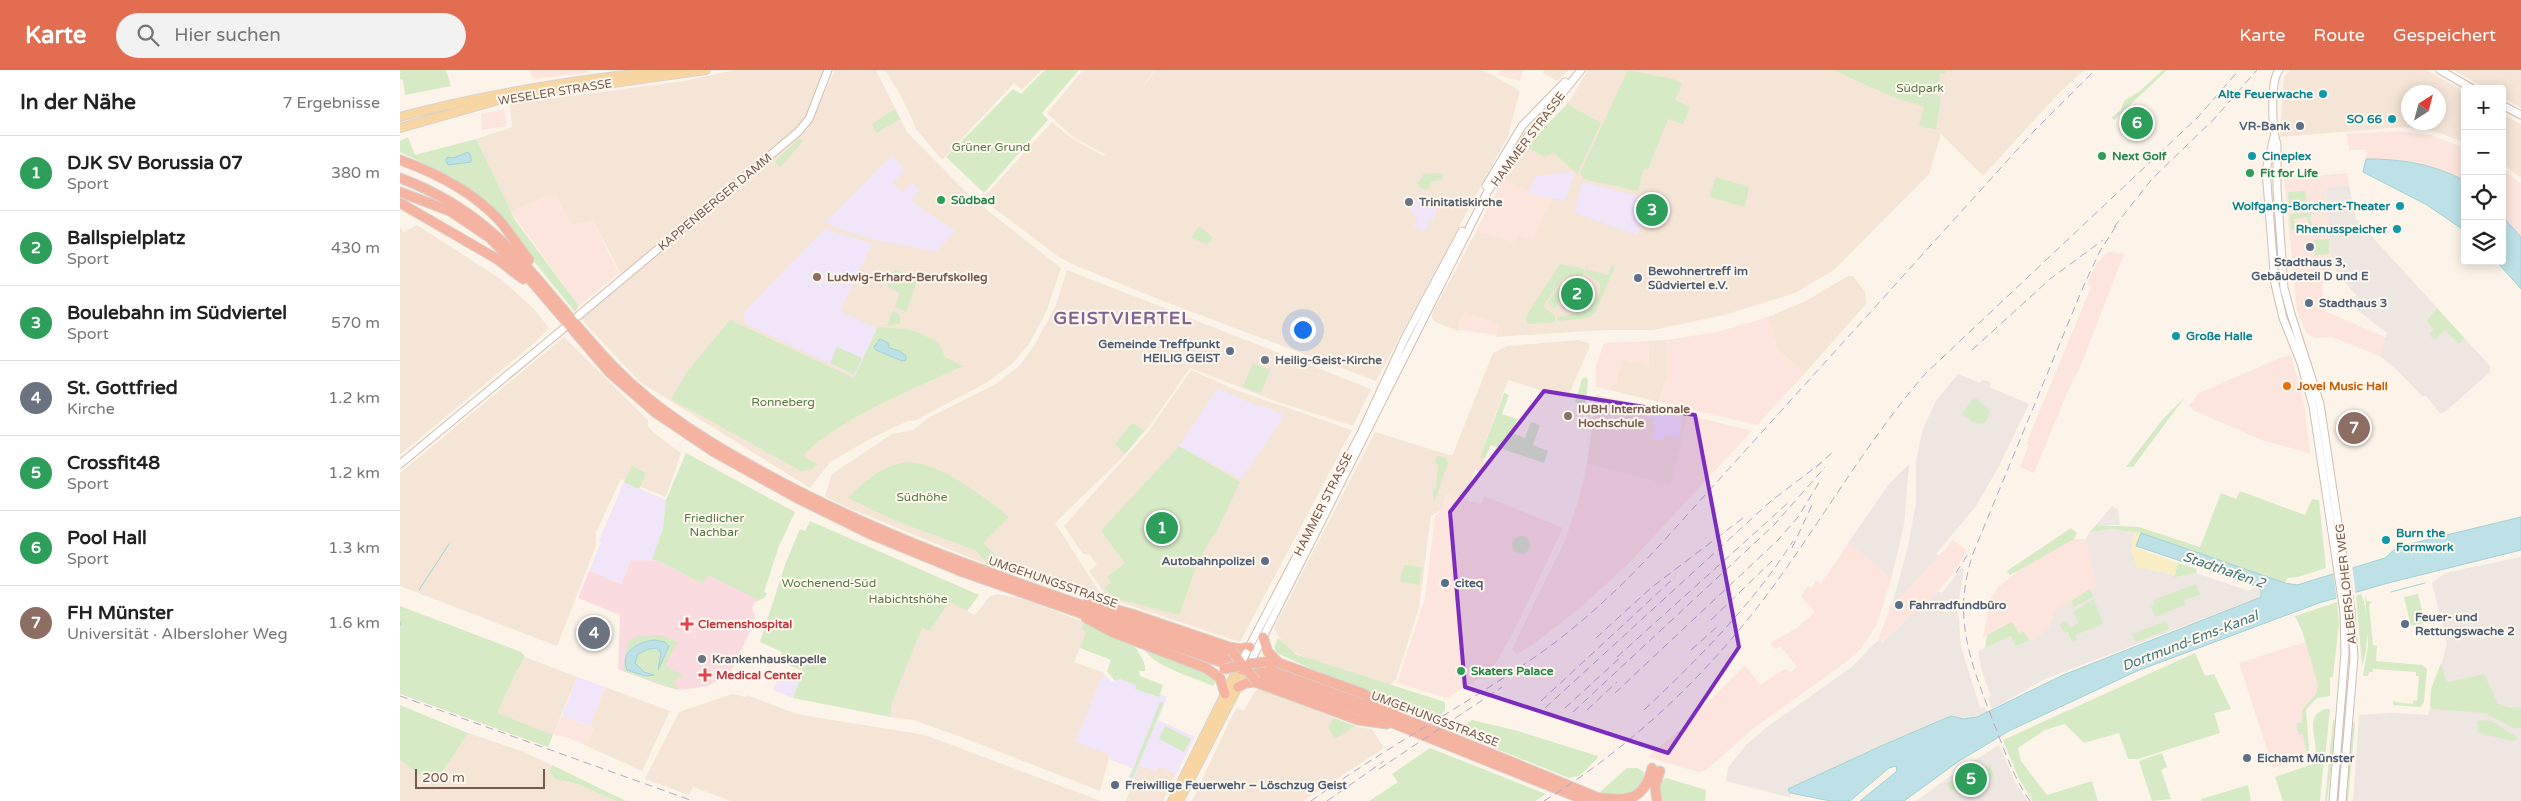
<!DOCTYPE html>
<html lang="de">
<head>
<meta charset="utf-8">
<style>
  body { margin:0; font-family:"Varela Round",sans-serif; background:#f2f2f2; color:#222 }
  .controls { position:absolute; right:15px; top:15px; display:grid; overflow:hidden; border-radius:5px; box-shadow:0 2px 12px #0003 }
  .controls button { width:45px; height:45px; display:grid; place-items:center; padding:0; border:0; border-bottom:1px solid #e0e0e0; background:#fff; color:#222; font:25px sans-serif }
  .compass { position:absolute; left:2001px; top:15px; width:45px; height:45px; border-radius:50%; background:#fff; box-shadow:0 2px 12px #0003; rotate:36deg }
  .scale { position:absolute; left:15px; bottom:12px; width:130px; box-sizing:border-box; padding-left:5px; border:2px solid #765a4c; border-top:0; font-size:14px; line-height:18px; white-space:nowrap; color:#765a4c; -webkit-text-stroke:4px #fff8ef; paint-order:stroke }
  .you { position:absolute; left:902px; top:259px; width:18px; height:18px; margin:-12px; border:4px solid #fff; border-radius:50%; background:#1a73e8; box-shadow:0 0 0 8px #1a73e833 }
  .badge { display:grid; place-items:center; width:32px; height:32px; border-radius:50%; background:#e36d51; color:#fff; font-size:16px; font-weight:700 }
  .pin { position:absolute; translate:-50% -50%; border:2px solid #fff; box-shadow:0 1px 5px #0006 }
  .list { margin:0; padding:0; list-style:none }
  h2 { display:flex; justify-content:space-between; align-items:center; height:65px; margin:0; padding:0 20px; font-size:21px }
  h2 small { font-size:16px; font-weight:400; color:#767676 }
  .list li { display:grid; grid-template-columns:32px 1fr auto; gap:15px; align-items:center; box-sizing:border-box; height:75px; padding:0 20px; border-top:1px solid #e0e0e0 }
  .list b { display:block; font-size:19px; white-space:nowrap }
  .list p { margin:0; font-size:16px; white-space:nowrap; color:#767676 }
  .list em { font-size:16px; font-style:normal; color:#767676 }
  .icon { flex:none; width:28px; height:28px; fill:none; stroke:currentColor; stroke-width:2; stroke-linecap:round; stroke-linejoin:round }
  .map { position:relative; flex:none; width:2121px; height:731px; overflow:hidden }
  header { display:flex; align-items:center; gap:30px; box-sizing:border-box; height:70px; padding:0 25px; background:#e36d51; color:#fff }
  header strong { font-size:24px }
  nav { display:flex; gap:28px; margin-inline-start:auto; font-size:18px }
  .search { width:350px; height:45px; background:#f2f2f2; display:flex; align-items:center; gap:12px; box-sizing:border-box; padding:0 18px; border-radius:28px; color:#767676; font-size:19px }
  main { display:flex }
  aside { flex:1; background:#fff }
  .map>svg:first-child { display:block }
  .residential { fill:#f4e5d7; fill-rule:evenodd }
  .commercial { fill:#fce5dc }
  .industrial { fill:#ede6e1 }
  .education { fill:#f1e5f9 }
  .medical { fill:#fadbe0 }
  .green { fill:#d6eac6 }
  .sand { fill:#faedc4 }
  .water { fill:#bde1e6; stroke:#a3d1d7 }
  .pier { fill:#fcf4e8 }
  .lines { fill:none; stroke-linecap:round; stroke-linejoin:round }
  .stream { stroke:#a3d1d7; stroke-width:1 }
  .secondary-casing { stroke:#d3bdae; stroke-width:9 }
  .primary-casing { stroke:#d9d1cd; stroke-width:10 }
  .highway-casing { stroke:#d9d1cd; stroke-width:11 }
  .secondary { stroke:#fff; stroke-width:7 }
  .primary { stroke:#f8d6a3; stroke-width:8 }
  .highway { stroke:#f4b4a1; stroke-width:9 }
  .rail { stroke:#b6a6c6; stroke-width:1; stroke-dasharray:8 5; stroke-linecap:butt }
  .secondary-bridge-casing { stroke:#d3bdae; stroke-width:9; stroke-linecap:butt }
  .highway-bridge-casing { stroke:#d9d1cd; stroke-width:11; stroke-linecap:butt }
  .secondary-bridge { stroke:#fff; stroke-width:7 }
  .highway-bridge { stroke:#f4b4a1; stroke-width:9 }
  .marked { fill:#7b2cbf; fill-opacity:0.2; stroke:#7b2cbf; stroke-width:4; stroke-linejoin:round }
  .culture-dot { fill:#0f9aa8; stroke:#fff8ef; stroke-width:2 }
  .service-dot { fill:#5c6f8a; stroke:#fff8ef; stroke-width:2 }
  .leisure-dot { fill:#2e9e5b; stroke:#fff8ef; stroke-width:2 }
  .worship-dot { fill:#6b7280; stroke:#fff8ef; stroke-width:2 }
  .education-dot { fill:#8d6e63; stroke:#fff8ef; stroke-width:2 }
  .food-dot { fill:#e8710a; stroke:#fff8ef; stroke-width:2 }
  .health-dot { fill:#e0444e; stroke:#fff8ef; stroke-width:2 }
  .labels { text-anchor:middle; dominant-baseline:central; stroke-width:4; stroke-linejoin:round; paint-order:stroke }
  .park-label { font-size:12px; fill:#567b44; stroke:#fff8ef }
  .street-label { font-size:12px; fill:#765a4c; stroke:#fff8ef }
  .culture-label { font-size:12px; font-weight:bold; fill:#0d838f; stroke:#fff8ef; text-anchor:end }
  .service-label { font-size:12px; font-weight:bold; fill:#4e5e75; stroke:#fff8ef; text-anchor:start }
  .leisure-label { font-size:12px; font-weight:bold; fill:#27864d; stroke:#fff8ef; text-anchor:start }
  .worship-label { font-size:12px; font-weight:bold; fill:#5b616d; stroke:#fff8ef; text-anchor:start }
  .education-label { font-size:12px; font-weight:bold; fill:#785e54; stroke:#fff8ef; text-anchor:start }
  .food-label { font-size:12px; font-weight:bold; fill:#c56008; stroke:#fff8ef; text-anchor:start }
  .health-label { font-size:12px; font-weight:bold; fill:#be3a42; stroke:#fff8ef; text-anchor:start }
  .water-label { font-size:14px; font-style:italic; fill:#437982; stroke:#fff8ef }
  .district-label { font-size:18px; font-weight:bold; letter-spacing:1px; fill:#816492; stroke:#fff8ef }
</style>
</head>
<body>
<header>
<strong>Karte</strong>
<div class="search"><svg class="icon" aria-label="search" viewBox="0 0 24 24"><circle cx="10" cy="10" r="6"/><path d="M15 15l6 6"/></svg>Hier suchen</div>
<nav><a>Karte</a><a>Route</a><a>Gespeichert</a></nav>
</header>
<main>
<aside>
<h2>In der Nähe<small>7 Ergebnisse</small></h2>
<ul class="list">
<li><span class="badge" style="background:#2e9e5b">1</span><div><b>DJK SV Borussia 07</b><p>Sport</p></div><em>380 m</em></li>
<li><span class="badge" style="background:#2e9e5b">2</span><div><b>Ballspielplatz</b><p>Sport</p></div><em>430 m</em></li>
<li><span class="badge" style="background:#2e9e5b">3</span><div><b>Boulebahn im Südviertel</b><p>Sport</p></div><em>570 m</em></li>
<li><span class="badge" style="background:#6b7280">4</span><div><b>St. Gottfried</b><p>Kirche</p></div><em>1.2 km</em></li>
<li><span class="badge" style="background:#2e9e5b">5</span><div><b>Crossfit48</b><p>Sport</p></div><em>1.2 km</em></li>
<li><span class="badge" style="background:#2e9e5b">6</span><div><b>Pool Hall</b><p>Sport</p></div><em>1.3 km</em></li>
<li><span class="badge" style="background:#8d6e63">7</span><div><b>FH Münster</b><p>Universität · Albersloher Weg</p></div><em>1.6 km</em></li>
</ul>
</aside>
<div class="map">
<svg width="2121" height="731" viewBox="0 0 2121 731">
  <rect width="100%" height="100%" fill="#fcf4e8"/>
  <path class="residential" d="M 335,0 L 427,0 L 404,52 L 373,80 L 221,204 L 193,150 L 174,155 L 163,140 L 156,126 L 152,127 L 150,124 L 111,142 L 76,69 L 112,57 L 110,34 L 284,11 Z
    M 435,0 L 476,0 L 507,62 L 573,129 L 661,198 L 647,240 L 629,274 L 612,294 L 586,313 L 516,350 L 508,351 L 472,368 L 430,392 L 410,418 L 240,312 L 181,249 L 408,59 Z
    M 485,0 L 642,0 L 622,20 L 614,13 L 542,90 L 517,60 L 502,28 Z
    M 683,0 L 754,0 L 739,24 L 755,0 L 1079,0 L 1091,4 L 1120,21 L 1108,66 L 976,311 L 763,231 L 672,194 L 656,185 L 582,129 L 652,52 L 671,68 L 704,86 L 705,84 L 674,68 L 647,43 Z
    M 1144,0 L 1169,0 L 1157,11 L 1143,3 Z
    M 1188,0 L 1684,0 L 1660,22 L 1583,106 L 1541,64 L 1529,104 L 1434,200 L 1395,223 L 1324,245 L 1253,260 L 1204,260 L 1096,267 L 1098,253 L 1063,243 L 1058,261 L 1035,252 L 1032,248 L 1032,244 L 1106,106 L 1127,77 L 1170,30 Z
    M 1890,0 L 2026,0 L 2065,22 L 2065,72 L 2033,61 L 2004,57 L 1880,67 L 1884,7 ZM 2008,22 L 2038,22 L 2038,52 L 2008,52 Z
    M 2054,0 L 2121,0 L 2121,38 L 2102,27 L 2102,19 L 2087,19 Z
    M 2102,44 L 2121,54 L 2121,108 L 2102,93 Z
    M 17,155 L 102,210 L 134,239 L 149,258 L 134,273 L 0,385 L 0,157 L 3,162 Z
    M 667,200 L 971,319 L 953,356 L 878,332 L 790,298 L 748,358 L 719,391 L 655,453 L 702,526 L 699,530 L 605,502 L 444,436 L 425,426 L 432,404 L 492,364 L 513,360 L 528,348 L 596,314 L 620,295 L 634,276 L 656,235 Z
    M 1448,206 L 1453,206 L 1465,222 L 1466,234 L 1405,303 L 1378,280 L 1368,247 L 1406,231 Z
    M 164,267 L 248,350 L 248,356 L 254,363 L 281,383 L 266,427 L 221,409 L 196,462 L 196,476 L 157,576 L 0,516 L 0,403 Z
    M 1178,270 L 1188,273 L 1190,276 L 1168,326 L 1163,327 L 1108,310 L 1080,386 L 1085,388 L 1080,402 L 1075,400 L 1064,430 L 1046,424 L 1042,439 L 1031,446 L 1019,538 L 996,609 L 990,615 L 921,594 L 886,579 L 874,558 L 975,362 L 1049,385 L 1053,384 L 1093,283 L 1108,276 Z
    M 1266,270 L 1268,300 L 1259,332 L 1210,320 L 1212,313 L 1216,313 L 1222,289 L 1249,296 L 1248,271 Z
    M 791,300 L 836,320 L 952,360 L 840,572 L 708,528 L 689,501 L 697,495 L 690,485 L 683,484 L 664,456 L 748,362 Z
    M 1196,325 L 1288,345 L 1271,416 L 1187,394 Z
    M 597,524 L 626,530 L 684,552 L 681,558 L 687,562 L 674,592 L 704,603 L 700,614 L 710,685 L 700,721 L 564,668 L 513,650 L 490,647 L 492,633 L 522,558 L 530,561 L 549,532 L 575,545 L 590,526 Z
    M 125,587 L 177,607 L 153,665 L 96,643 L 115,604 Z
    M 205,617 L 270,641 L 242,701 L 187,676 L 194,658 L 190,656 Z
    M 859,618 L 957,657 L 972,659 L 984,678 L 903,731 L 792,731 L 832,646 L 837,638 L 844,641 L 855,621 Z
    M 332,624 L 346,627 L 347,625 L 391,642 L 408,646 L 525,665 L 701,731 L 331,731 L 293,717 L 289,725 L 245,709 L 279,642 Z
    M 68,663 L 121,681 L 152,695 L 150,701 L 164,712 L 180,715 L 216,731 L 0,731 L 0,690 L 33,716 Z
    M 739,695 L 756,701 L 759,696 L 776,704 L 763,731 L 726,731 Z"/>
  <path class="commercial" d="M 130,0 L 187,0 L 187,3 L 133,9 Z
    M 1101,0 L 1123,0 L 1120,11 L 1098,5 Z
    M 104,39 L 107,56 L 82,60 L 81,44 Z
    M 1998,61 L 2030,65 L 2065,78 L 2065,111 L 2033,97 L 1988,89 L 1966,89 L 1966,80 L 1949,80 L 1947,64 Z
    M 2102,98 L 2121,114 L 2121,167 L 2102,146 Z
    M 1947,103 L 1949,115 L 1929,117 L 1926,121 L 1932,192 L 1931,202 L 1922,215 L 1924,237 L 1927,242 L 1987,268 L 1980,286 L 1932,267 L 1916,268 L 1907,264 L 1897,240 L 1884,109 Z
    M 1103,109 L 1126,119 L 1128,123 L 1153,128 L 1148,142 L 1145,142 L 1134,171 L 1118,166 L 1116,173 L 1076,161 Z
    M 150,124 L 152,127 L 156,125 L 163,140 L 174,154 L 193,150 L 219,203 L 179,236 L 111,142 Z
    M 1708,182 L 1724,184 L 1679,300 L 1670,316 L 1634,403 L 1620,397 L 1629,375 L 1626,374 L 1691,217 L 1687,214 L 1696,194 Z
    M 1063,242 L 1099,253 L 1096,265 L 1058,260 Z
    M 1368,247 L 1378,280 L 1405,303 L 1357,355 L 1259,332 L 1268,300 L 1266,270 L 1317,262 Z
    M 1248,271 L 1249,296 L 1222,289 L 1216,314 L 1212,313 L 1210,320 L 1196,317 L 1196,296 L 1204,273 Z
    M 1891,285 L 1904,333 L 1910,383 L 1864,371 L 1795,341 L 1789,336 L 1799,323 L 1882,287 Z
    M 1288,345 L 1352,361 L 1227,495 L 1181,537 L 1135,573 L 1117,584 L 1112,580 L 1119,564 L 1164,473 L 1179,429 L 1187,394 L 1271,416 Z
    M 1046,424 L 1081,434 L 1084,426 L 1163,458 L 1113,563 L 1091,601 L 1047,628 L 997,613 L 1025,528 L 1035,446 L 1042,439 Z
    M 1674,469 L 1687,469 L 1698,519 L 1694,521 L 1693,518 L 1650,554 L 1648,559 L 1630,571 L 1623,562 L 1587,565 L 1583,567 L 1588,542 L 1583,540 L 1597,518 L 1624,496 Z
    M 1553,470 L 1567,481 L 1553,504 L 1530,530 L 1481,572 L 1479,567 L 1491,535 L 1531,495 Z
    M 1449,472 L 1491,509 L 1477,554 L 1461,579 L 1446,592 L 1354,658 L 1306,700 L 1299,702 L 1247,687 L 1280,660 L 1345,595 L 1360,615 L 1381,601 L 1386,599 L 1391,602 L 1397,597 L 1380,576 L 1375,579 L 1370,573 L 1397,558 L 1415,542 L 1401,526 L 1408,516 L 1411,518 L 1416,511 L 1421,514 Z
    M 1905,572 L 1918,615 L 1916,624 L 1905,643 L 1909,676 L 1907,687 L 1873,698 L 1839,593 Z
    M 162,646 L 194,658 L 187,676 L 166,667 L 153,665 Z"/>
  <path class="industrial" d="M 1949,115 L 1956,149 L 2090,296 L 2090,302 L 2045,342 L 2040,343 L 2026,326 L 2022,326 L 1996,299 L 1980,286 L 1987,263 L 1952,236 L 1956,225 L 1937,203 L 1932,192 L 1926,121 L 1929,117 Z
    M 1558,304 L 1580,313 L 1582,310 L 1588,311 L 1591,314 L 1589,317 L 1629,334 L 1598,398 L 1576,436 L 1536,484 L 1539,486 L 1531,495 L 1492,535 L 1508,477 L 1516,432 L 1516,391 L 1523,359 L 1536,331 Z
    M 1509,394 L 1504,455 L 1491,509 L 1449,472 L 1489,414 Z
    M 1712,436 L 1718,440 L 1720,455 L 1696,455 Z
    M 1712,459 L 1735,462 L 1731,481 L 1744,498 L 1778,506 L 1796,503 L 1849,521 L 1854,517 L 1862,520 L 1862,526 L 1645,609 L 1592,639 L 1588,628 L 1591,626 L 1583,605 L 1578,581 L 1611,566 L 1615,576 L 1630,571 L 1648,559 L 1657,539 L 1693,518 L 1694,520 L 1697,519 L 1686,468 L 1690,462 Z
    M 2121,487 L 2121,731 L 1953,731 L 1959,645 L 1992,643 L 2028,645 L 2047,573 L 2032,513 L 2045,503 Z
    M 1562,497 L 1564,499 L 1558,537 L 1561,577 L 1580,638 L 1585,637 L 1587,642 L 1568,649 L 1551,646 L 1481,676 L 1389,719 L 1391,728 L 1326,711 L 1328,698 L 1346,675 L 1367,657 L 1453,596 L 1475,573 L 1480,569 L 1482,572 L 1538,522 L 1542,523 Z
    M 1599,675 L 1614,710 L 1628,731 L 1516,731 L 1559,700 Z"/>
  <path class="education" d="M 492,85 L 505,100 L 493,113 L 502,122 L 512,113 L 520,120 L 511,131 L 555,161 L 536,182 L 477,170 L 439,159 L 426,152 Z
    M 1172,102 L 1174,104 L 1165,131 L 1128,123 L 1136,106 Z
    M 1182,112 L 1252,130 L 1237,165 L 1175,143 Z
    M 1020,124 L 1037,138 L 1033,151 L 1029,150 L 1025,161 L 1014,157 L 1018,146 L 1012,146 L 1013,142 L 1009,138 Z
    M 425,159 L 472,174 L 440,241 L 477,259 L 455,306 L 347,254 L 344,249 L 345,241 Z
    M 818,318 L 859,337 L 861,335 L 885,345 L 841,409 L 779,376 Z
    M 1242,336 L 1257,343 L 1282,348 L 1279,368 L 1265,365 L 1262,371 L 1252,368 L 1256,355 L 1253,354 L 1254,349 L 1241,345 Z
    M 224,412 L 266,430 L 263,457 L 253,489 L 255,491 L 231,490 L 221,514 L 189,501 L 201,472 L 199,471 Z
    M 382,600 L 401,608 L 393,628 L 373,620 Z
    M 703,604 L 712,612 L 720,609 L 736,615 L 735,619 L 758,627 L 760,624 L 767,627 L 758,650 L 795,667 L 776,704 L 759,696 L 756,701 L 740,695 L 734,710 L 728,708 L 732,698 L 709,689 L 710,685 L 675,672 Z
    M 177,607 L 205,617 L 190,656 L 162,646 Z"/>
  <path class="medical" d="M 231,490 L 259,491 L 303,514 L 308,504 L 361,530 L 355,532 L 352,538 L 355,546 L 353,555 L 330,604 L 307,616 L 282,620 L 263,616 L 218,599 L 220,545 L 178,528 L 189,501 L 221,514 Z"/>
  <path class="green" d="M 0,0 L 46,0 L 51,16 L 5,25 L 3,10 L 0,9 Z
    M 645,0 L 679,0 L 642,43 L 648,50 L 584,123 L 546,87 L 613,19 L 621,24 Z
    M 1228,0 L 1273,9 L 1282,14 L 1275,30 L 1290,37 L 1283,54 L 1268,49 L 1248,99 L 1244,98 L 1238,121 L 1184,109 L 1180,103 Z
    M 1434,0 L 1546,0 L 1545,4 L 1540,4 L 1537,26 L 1541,27 L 1536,59 L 1519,56 L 1524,37 L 1488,25 Z
    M 1763,0 L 1767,0 L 1714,50 L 1712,47 L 1721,40 L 1724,31 L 1740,21 Z
    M 1167,34 L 1201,53 L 1177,104 L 1155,84 L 1152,83 L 1145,87 L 1127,77 Z
    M 495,39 L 500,49 L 476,63 L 472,54 Z
    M 8,67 L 15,85 L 76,69 L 115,150 L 179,236 L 175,242 L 89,136 L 54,108 L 0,82 L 0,71 Z
    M 400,68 L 403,71 L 380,97 L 375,91 Z
    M 1040,103 L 1043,104 L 1042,110 L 1032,111 L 1028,119 L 1025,120 L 1019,117 L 1018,113 L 1024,104 Z
    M 1316,107 L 1349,117 L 1345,137 L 1309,127 Z
    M 1905,121 L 1907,134 L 1889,135 L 1888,122 Z
    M 1912,142 L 1910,148 L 1913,158 L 1910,158 L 1907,147 L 1893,149 L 1898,159 L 1891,160 L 1890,144 Z
    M 799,156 L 813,167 L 808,174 L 791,168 Z
    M 1929,169 L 1929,184 L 1915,185 L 1913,170 Z
    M 1160,194 L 1184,199 L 1183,205 L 1163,208 L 1143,236 L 1155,246 L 1155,252 L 1128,254 L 1125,248 Z
    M 1211,196 L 1215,197 L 1195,243 L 1187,248 L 1157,251 L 1158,247 C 1177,244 1202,238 1200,213 L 1185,203 L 1185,199 L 1208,205 Z
    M 495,199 L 518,209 L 506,242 L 495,237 L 500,223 L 487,217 Z
    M 1180,208 L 1181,210 L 1170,215 L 1154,239 L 1148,232 L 1165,210 Z
    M 1184,215 L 1188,223 L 1170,232 L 1166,224 Z
    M 2037,238 L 2064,268 L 2059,273 L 2060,275 L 2045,260 L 2034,270 L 2029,264 L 2034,259 L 2027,251 Z
    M 494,241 L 500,245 L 500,254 L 487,256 L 492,242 Z
    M 330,250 L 454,308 L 478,257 L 509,259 L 521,264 L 538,272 L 545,287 L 563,296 C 509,321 452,342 406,382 L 404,387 L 417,394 L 412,399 L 401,401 L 271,329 L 287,302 Z
    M 437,277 L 462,288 L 454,305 L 430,293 Z
    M 853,293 L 870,300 L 861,323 L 843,317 Z
    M 1186,307 L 1188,310 L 1186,331 L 1183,335 L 1175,332 L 1182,309 Z
    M 1104,323 L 1109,325 L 1102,344 L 1117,349 L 1112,363 L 1125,368 L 1131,352 L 1140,355 L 1133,375 L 1148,381 L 1144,393 L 1091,375 L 1085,388 L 1080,387 Z
    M 1574,327 L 1590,340 L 1587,350 L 1582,354 L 1573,352 L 1562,344 Z
    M 1785,327 L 1733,397 L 1726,397 L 1762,350 Z
    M 735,354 L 744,361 L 725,384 L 715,374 L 730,355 Z
    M 779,376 L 840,412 L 815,465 L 813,465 L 797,494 L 779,545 L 715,528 L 704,518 L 711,512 L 707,507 L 725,493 L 701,461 Z
    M 286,383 L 395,442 L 379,476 L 364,522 L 367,523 L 365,528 L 359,530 L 308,505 L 303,514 L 259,491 L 252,490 L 263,458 L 266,430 Z
    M 1038,386 L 1045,388 L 1048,393 L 1034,433 L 1033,420 L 1036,420 L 1038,394 L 1035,393 L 1036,388 Z
    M 510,392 C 546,396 581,425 609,447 L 583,473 L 604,494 L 605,497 L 598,497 L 595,500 L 584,496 L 586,492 L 575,480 L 496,451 L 448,428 C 466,410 483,394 510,392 Z
    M 232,396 L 246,403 L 239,419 L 224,412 Z
    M 1840,421 L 1905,445 L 1912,429 L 1919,430 L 1926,498 L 1898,507 L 1887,508 L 1885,513 L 1741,463 L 1712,459 L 1690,462 L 1696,455 L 1739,457 L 1800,477 L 1821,423 L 1836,429 Z
    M 410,451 L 579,525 L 567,541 L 549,532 L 530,561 L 522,558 L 492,633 L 490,647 L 393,628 L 403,601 L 379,591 L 382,582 L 360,572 L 386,492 L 400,459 L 405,461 Z
    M 1671,458 L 1677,463 L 1674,469 L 1610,505 L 1607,501 Z
    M1112 475a9 9 0 1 1 18 0a9 9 0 1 1-18 0Z
    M 1778,493 L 1797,499 L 1796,503 L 1774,507 Z
    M 1004,495 L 1022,497 L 1019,515 L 1000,511 Z
    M 1796,514 L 1800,525 L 1784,530 L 1785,535 L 1755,547 L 1751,536 L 1755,535 L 1753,530 Z
    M 1690,519 L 1693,527 L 1674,537 L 1671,531 Z
    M 1961,524 C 1969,539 1969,580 1962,596 L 1956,526 Z
    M 1965,524 L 1967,531 L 1972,532 L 1969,535 L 1973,575 L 1977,576 L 1976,591 L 2022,595 L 2027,599 L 2024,632 L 2020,637 L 1993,635 L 1994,629 L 1995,632 L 2013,634 L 2014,630 L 2017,631 L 2019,606 L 2016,606 L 2016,602 L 1973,599 L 1973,602 L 1969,602 L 1968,606 L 1963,606 L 1968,576 Z
    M 2018,524 L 2025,553 L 2011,556 L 2004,527 Z
    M 1694,529 L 1703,554 L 1675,565 L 1677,570 L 1672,572 L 1668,561 L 1665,563 L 1660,555 L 1666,551 L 1671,558 L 1679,552 L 1673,542 Z
    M 1937,532 L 1939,554 L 1933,606 L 1930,608 L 1930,626 L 1917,628 L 1906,639 L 1909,681 L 1906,681 L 1903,664 L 1899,665 L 1896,654 L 1902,652 L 1902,640 L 1916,624 L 1918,615 L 1902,561 L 1895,546 Z
    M 0,536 L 121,582 L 125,587 L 115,604 L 97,643 L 153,665 L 148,677 L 0,624 Z
    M 1766,551 L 1769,559 L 1736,572 L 1732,564 Z
    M 684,552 L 718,569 L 719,572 L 723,569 L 728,569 C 736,578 746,590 745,601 L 739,601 L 740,606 L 763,615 L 759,627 L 735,619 L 736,615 L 720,609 L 715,611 L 707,601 L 711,590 L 680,578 L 686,562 L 681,558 Z
    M 1612,552 L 1619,563 L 1623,561 L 1630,571 L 1615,576 L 1611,566 L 1585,578 L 1587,565 Z
    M 261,565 L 278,572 L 265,595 L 284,606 L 274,610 L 278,620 L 223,601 L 228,572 L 238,566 Z
    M 878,568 L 895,584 L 1045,632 L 1045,641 L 1030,652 L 982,626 L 914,600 L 877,583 L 874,577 Z
    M 744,578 L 810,605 L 817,610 L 813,616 C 796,608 751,596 744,578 Z
    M 1795,583 L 1805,606 L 1814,604 L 1831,639 L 1814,643 L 1820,663 L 1738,689 L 1728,689 L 1719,663 L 1684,673 L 1665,654 L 1645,660 L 1618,678 L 1621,691 L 1647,725 L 1692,711 L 1698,731 L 1633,731 L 1619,709 L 1603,670 Z
    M 2041,593 L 2046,611 L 2049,612 L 2084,604 L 2098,634 L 2110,638 L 2121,637 L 2121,658 L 2114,658 L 2085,643 L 2033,639 L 2030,636 L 2031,619 Z
    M 760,632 L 764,633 L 733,708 L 730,707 Z
    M 0,635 L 68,663 L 33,716 L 0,690 Z
    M 1926,639 L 1930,639 L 1925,688 L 1913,691 C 1923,675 1900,646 1926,639 Z
    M 933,648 L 955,656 L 935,669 L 929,658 Z
    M 1072,650 L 1118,661 L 1198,686 L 1197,689 L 1179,706 L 1169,708 L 1055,662 Z
    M 1933,650 L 1937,651 L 1927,731 L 1925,731 Z
    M 2081,650 L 2091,651 L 2118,668 L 2114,671 L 2078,663 L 2077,652 Z
    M 1953,652 L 1955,653 L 1948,731 L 1946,731 Z
    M 765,656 L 791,669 L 784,682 L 759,669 Z
    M 1030,678 L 1146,724 L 1135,731 L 969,731 L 998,712 L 992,704 Z
    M 1762,683 L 1767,697 L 1761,700 L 1771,729 L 1752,731 L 1739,691 Z
    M 1924,690 L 1920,731 L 1883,731 L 1875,707 Z
    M 152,695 L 226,731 L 244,731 L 216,731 L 180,715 L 155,709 L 150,701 Z
    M 1590,695 L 1594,706 L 1550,721 L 1547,713 Z
    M 1227,698 L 1238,698 L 1244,702 C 1244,725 1217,729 1200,722 Z
    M 1266,708 L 1306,720 L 1305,731 L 1260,731 L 1258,721 L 1261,710 Z
    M 1848,715 L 1851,731 L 1801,731 L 1801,729 Z"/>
  <path class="sand" d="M 1735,462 L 1741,464 L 1736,478 L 1778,493 L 1775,505 L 1744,498 L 1737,499 L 1731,477 Z"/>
  <path class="water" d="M 68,82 L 71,86 L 71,92 L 48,95 L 46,91 L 47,87 L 53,88 Z
    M 1966,89 C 2002,89 2034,94 2065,111 L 2065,161 L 2027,135 L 1963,102 Z
    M 2102,146 L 2121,167 L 2121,219 L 2096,191 L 2102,191 Z
    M 480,269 L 488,273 L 489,278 L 500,281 L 506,286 L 506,290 L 502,291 L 476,280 L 474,277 Z
    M 2121,447 L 2121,480 L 1988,513 L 1919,533 L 1737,601 L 1609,661 L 1559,691 L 1504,731 L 1460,731 L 1497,701 L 1496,696 L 1489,698 L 1450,731 L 1431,731 L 1390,723 L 1388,719 L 1481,676 L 1551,646 L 1564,649 L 1577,647 L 1663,605 L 1861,527 L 1861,520 L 1855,516 L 1736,476 L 1741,463 L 1885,513 L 1897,515 L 1985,488 L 1997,477 Z
    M 255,570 L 265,572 L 269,576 L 258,600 L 261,583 L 257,578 L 248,579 L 238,584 L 235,593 L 244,602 L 254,605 L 245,606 L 227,600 C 219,581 240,571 255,570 Z"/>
  <path class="pier" d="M 1952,495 L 1956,525 L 1937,531 L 1933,501 Z"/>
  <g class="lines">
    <path class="stream" d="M 19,520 L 49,474
      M 1991,522 L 2025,513
      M 0,555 L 1,552"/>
    <g class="secondary-casing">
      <path id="secondary" d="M 1879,0 C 1870,11 1872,61 1877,74 L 1877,118 L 1884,218 L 1891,244 L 1920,334 L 1951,540 L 1954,587 L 1942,731
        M 2040,0 L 2073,19
        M 2102,35 L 2121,45
        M 1874,67 L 1866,100 L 1875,214 L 1883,248 L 1901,293 L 1913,336 L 1944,542 L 1945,583 L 1933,731
        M 1086,116 L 1122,56 L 1165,12
        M 178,246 L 398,62 L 409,49 L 428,0
        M 0,394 L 163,259
        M 847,581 L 962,361 L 1005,268 L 1062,161
        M 853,587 L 1088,121 L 1112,86 L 1181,0"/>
    </g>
    <g class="primary-casing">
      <path id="primary" d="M 0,47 C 89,23 179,9 271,0
        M 0,58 L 106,28 L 306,0
        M 772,731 L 835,604
        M 779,731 L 843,607"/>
    </g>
    <g class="highway-casing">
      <path id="highway" d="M 0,90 C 36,103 72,121 99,150 C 110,163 119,177 129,190
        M 0,108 C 107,148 141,222 215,298 C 259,343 313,375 368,405 C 498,476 633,518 772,566 C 848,593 925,619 1001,648 C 1070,674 1138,703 1206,731
        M 0,122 L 50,141 L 90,168 L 127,206 L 209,302 L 256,343 L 314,382 L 397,428 L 470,464 L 560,501 L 975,646 L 1187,731
        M 0,133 L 97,189 L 123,209
        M 688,532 L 732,544 L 829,577 L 840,579 L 850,577
        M 686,548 L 712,562 L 806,598 L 820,608 L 825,624
        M 863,567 L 868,582 L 879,593
        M 865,592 L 879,593 L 964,624 L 1002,644
        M 838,617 L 846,613 L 855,612 L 958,650 L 987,654
        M 1200,728 C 1230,731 1244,730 1252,698
        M 1257,731 L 1255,716 L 1260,701"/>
    </g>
    <use href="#secondary" class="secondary"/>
    <use href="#primary" class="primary"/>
    <use href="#highway" class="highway"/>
    <path class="rail" d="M 1714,157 L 1752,109 L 1815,48 L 1857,0
      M 1572,280 L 1650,209 L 1703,170
      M 1416,397 L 1434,381
      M 1392,478 L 1413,433
      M 1556,503 L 1568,484
      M 1311,550 L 1372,491
      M 1196,568 L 1252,517 L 1347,445
      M 1291,580 L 1319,555
      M 1217,587 L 1389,432
      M 1215,623 L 1378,470 L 1398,447 L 1420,411
      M 0,626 L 293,731
      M 1141,631 L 1275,507
      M 1145,638 L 1371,431 L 1421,393
      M 1165,638 L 1223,585
      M 1187,640 L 1217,612
      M 1244,640 C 1299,588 1352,535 1393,471
      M 1173,642 L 1374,455 L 1425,397
      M 979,699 L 1102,617
      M 911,731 C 983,679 1062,637 1135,587 C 1181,555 1221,517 1259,476 L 1635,60 L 1695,0
      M 927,731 L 984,691
      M 1144,731 C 1229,678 1302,610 1363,530 C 1419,456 1465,373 1526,303 L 1798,47 L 1839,0
      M 1630,731 C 1613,707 1604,679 1593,651 C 1570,590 1551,546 1574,481 L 1684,215 L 1700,181 L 1718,153"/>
    <g class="secondary-bridge-casing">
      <path id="secondary-bridge" d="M 841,593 L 846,583"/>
    </g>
    <g class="highway-bridge-casing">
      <path id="highway-bridge" d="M 832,581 L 841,593
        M 849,594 L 865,592
        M 824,599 L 839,596
        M 847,600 L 856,611"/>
    </g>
    <use href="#secondary-bridge" class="secondary-bridge"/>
    <use href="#highway-bridge" class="highway-bridge"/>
  </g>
  <path class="marked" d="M 1144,321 L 1295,345 L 1339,577 L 1268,683 L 1065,617 L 1050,442 Z"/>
  <g class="culture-dot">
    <circle cx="1923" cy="24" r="5"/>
    <circle cx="1992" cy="49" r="5"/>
    <circle cx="1852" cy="86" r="5"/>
    <circle cx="2000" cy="136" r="5"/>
    <circle cx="1997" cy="159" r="5"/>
    <circle cx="1776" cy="266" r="5"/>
    <circle cx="1986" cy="470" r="5"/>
  </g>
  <g class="service-dot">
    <circle cx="1900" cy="56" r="5"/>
    <circle cx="1910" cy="177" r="5"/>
    <circle cx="1238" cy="208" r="5"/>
    <circle cx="1909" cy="233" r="5"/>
    <circle cx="830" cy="281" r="5"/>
    <circle cx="865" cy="491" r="5"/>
    <circle cx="1045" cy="513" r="5"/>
    <circle cx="1499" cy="535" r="5"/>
    <circle cx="2005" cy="554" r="5"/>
    <circle cx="1847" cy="688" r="5"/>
    <circle cx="715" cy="715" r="5"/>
  </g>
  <g class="leisure-dot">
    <circle cx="1702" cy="86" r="5"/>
    <circle cx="1850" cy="103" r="5"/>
    <circle cx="541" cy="130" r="5"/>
    <circle cx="1061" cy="601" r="5"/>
  </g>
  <g class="worship-dot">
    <circle cx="1009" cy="132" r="5"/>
    <circle cx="865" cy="290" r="5"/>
    <circle cx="302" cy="589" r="5"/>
  </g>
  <g class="education-dot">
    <circle cx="417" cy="207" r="5"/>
    <circle cx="1168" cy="346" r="5"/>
  </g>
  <circle class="food-dot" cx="1887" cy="316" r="5"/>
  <g class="health-dot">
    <path d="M284.5 546.5h5v5h5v5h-5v5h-5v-5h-5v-5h5z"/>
    <path d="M302.5 597.5h5v5h5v5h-5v5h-5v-5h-5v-5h5z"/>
  </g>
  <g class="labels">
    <g class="park-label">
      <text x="1520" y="18">Südpark</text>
      <text x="591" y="77">Grüner Grund</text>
      <text x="383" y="332">Ronneberg</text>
      <text x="522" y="427">Südhöhe</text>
      <text x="314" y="448">Friedlicher<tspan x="314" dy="14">Nachbar</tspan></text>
      <text x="429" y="513">Wochenend-Süd</text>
      <text x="508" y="529">Habichtshöhe</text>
    </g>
    <g class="street-label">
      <text transform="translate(155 22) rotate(-9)">WESELER STRASSE</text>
      <text transform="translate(1128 69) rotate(-53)">HAMMER STRASSE</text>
      <text transform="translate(315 132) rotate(-40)">KAPPENBERGER DAMM</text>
      <text transform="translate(923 434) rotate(-63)">HAMMER STRASSE</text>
      <text transform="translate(653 512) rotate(19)">UMGEHUNGSSTRASSE</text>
      <text transform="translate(1946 514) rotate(-96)">ALBERSLOHER WEG</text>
      <text transform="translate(1035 649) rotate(21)">UMGEHUNGSSTRASSE</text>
    </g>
    <g class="culture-label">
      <text x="1913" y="24">Alte Feuerwache</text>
      <text x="1982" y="49">SO 66</text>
      <text x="1862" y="86" text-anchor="start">Cineplex</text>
      <text x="1990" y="136">Wolfgang-Borchert-Theater</text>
      <text x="1987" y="159">Rhenusspeicher</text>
      <text x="1786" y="266" text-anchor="start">Große Halle</text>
      <text x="1996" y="463" text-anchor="start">Burn the<tspan x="1996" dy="14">Formwork</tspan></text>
    </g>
    <g class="service-label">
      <text x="1890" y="56" text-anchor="end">VR-Bank</text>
      <text x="1910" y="192" text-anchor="middle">Stadthaus 3,<tspan x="1910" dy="14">Gebäudeteil D und E</tspan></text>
      <text x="1248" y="201">Bewohnertreff im<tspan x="1248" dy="14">Südviertel e.V.</tspan></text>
      <text x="1919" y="233">Stadthaus 3</text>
      <text x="820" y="274" text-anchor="end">Gemeinde Treffpunkt<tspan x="820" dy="14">HEILIG GEIST</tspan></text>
      <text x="855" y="491" text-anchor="end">Autobahnpolizei</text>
      <text x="1055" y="513">citeq</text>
      <text x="1509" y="535">Fahrradfundbüro</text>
      <text x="2015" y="547">Feuer- und<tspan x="2015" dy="14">Rettungswache 2</tspan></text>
      <text x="1857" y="688">Eichamt Münster</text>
      <text x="725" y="715">Freiwillige Feuerwehr – Löschzug Geist</text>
    </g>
    <g class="leisure-label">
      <text x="1712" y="86">Next Golf</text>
      <text x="1860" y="103">Fit for Life</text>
      <text x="551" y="130">Südbad</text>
      <text x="1071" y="601">Skaters Palace</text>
    </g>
    <g class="worship-label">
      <text x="1019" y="132">Trinitatiskirche</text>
      <text x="875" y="290">Heilig-Geist-Kirche</text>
      <text x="312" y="589">Krankenhauskapelle</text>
    </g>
    <g class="education-label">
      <text x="427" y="207">Ludwig-Erhard-Berufskolleg</text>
      <text x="1178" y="339">IUBH Internationale<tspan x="1178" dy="14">Hochschule</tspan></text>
    </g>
    <g class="food-label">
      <text x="1897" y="316">Jovel Music Hall</text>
    </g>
    <g class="health-label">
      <text x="298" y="554">Clemenshospital</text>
      <text x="316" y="605">Medical Center</text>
    </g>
    <g class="water-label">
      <text transform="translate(1824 500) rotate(19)">Stadthafen 2</text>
      <text transform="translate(1790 571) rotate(-21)">Dortmund-Ems-Kanal</text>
    </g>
    <g class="district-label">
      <text x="723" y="248">GEISTVIERTEL</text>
    </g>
  </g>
</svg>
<div class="controls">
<button>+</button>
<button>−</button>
<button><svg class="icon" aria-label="locate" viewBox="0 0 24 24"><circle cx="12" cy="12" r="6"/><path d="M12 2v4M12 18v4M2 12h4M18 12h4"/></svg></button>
<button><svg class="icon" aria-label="layers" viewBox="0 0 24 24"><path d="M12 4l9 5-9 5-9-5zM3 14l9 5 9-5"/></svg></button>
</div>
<svg class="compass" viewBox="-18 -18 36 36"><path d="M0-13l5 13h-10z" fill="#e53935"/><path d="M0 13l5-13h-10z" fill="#767676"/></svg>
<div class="scale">200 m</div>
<div class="you"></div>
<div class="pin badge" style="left:762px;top:458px;background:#2e9e5b">1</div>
<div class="pin badge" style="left:1177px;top:224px;background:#2e9e5b">2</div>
<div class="pin badge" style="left:1252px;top:140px;background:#2e9e5b">3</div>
<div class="pin badge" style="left:194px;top:563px;background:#6b7280">4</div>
<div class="pin badge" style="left:1571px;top:709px;background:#2e9e5b">5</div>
<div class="pin badge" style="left:1737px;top:53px;background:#2e9e5b">6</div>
<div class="pin badge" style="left:1954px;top:358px;background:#8d6e63">7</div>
</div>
</main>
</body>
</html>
